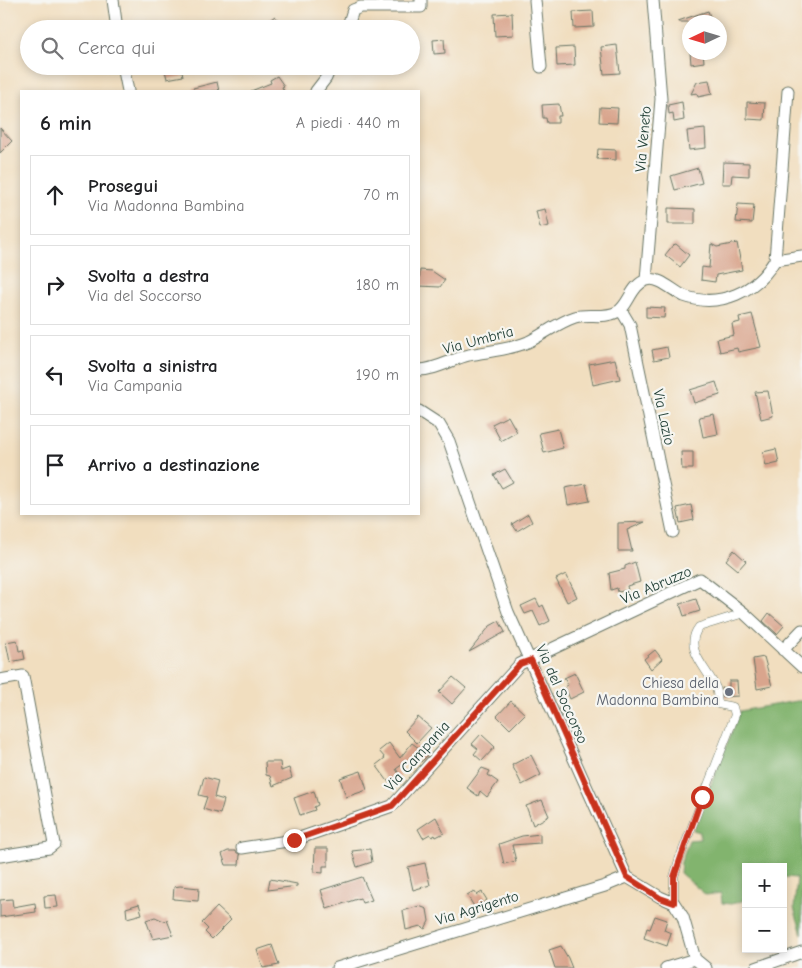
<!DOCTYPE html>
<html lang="it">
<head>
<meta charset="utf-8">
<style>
  body { margin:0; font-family:"Comic Neue",sans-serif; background:#f6f6f6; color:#202124 }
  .controls { position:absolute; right:15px; bottom:15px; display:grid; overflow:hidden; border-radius:0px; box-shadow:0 2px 8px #0003 }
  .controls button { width:45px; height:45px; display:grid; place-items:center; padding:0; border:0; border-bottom:1px solid #e0e0e0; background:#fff; color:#202124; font:25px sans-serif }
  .compass { position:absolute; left:682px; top:15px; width:45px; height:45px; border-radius:50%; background:#fff; box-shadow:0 2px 8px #0003; rotate:266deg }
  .stop { position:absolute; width:15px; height:15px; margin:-11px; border:4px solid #c8321e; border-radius:50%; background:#fff }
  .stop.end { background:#c8321e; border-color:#fff; box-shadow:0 1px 5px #0008 }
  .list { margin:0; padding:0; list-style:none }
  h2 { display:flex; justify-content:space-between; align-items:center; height:65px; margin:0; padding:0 20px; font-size:21px }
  h2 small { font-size:16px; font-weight:400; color:#757577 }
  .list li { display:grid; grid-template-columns:32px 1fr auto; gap:15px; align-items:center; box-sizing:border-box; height:80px; margin:0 10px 10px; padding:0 10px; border:1px solid #e0e0e0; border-radius:0px }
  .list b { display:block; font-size:19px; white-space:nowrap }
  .list p { margin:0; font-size:16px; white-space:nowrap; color:#757577 }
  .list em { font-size:16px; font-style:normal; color:#757577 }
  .icon { flex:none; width:28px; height:28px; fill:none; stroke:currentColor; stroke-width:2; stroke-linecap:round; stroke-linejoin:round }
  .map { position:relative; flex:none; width:802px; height:968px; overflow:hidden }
  .search { position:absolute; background:#fff; box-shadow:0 2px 8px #0003; left:20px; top:20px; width:400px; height:55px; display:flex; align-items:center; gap:12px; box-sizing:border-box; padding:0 18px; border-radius:28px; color:#757577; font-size:19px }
  .panel { position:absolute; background:#fff; box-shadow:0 2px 8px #0003; left:20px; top:90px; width:400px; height:425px; border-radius:0px }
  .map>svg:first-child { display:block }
  .forest { fill:#82b46e; stroke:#507851 }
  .building { fill:#d9a58d }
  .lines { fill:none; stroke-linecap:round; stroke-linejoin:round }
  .pedestrian-casing { stroke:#687565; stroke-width:9 }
  .minor-casing { stroke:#687565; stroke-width:13 }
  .pedestrian { stroke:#fff; stroke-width:8 }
  .minor { stroke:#fff; stroke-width:11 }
  .route { stroke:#c8321e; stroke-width:6 }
  .worship-dot { fill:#6b7280; stroke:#f6f6f2; stroke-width:2 }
  .labels { text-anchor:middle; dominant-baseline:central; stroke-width:4.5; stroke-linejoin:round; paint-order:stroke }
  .street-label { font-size:15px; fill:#1f3d34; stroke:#f6f6f2 }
  .worship-label { font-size:15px; fill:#5b616d; stroke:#f6f6f2; text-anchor:end }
</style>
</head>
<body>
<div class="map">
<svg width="802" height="968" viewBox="0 0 802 968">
  <rect width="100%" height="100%" fill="#f6f6f2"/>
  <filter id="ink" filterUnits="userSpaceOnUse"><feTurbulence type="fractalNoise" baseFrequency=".02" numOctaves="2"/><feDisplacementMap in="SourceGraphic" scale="10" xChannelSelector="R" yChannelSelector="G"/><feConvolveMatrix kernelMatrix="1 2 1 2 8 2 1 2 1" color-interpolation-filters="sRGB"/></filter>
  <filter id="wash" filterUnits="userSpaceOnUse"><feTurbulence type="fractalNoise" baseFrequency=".0096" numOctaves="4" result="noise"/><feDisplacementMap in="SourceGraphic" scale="20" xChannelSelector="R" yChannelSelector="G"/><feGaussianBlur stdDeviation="1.12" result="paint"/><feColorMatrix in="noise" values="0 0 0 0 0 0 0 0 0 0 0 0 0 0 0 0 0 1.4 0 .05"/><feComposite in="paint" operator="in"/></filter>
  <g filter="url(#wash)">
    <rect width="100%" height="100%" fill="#f1debf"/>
    <path class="forest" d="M 796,701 L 802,701 L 802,934 L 794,908 L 797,878 L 783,877 L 783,867 L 746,867 L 745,900 L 731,904 L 722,903 L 721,893 L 706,895 L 680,873 L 681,862 L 689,840 L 700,839 L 700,832 L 693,830 L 740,711 Z"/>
    <g id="blocks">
      <path class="building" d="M 593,11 L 594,27 L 574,28 L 573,12 Z
        M 708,11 L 712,22 L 678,22 L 678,21 Z
        M 512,13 L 513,35 L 495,36 L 494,14 Z
        M 275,16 L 284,29 L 258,29 Z
        M 444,39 L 445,53 L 434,54 L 433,40 Z
        M 617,45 L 620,73 L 604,74 L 601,47 Z
        M 574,47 L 575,65 L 557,66 L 556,48 Z
        M 690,52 L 703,52 L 704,62 L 691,64 Z
        M 164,66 L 181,66 L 183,76 L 167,79 Z
        M 277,76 L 284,86 L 282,87 L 284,91 L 251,91 L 271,83 L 270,80 Z
        M 709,80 L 712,94 L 698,97 L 697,93 L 691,94 L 697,82 Z
        M 217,82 L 219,91 L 193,91 L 193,88 Z
        M 682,102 L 684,120 L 674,122 L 673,113 L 669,114 L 668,105 Z
        M 747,102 L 765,103 L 764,120 L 747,119 Z
        M 559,104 L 561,116 L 558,116 L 558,123 L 547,123 L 546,118 L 543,118 L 542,105 Z
        M 600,107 L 618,108 L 617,123 L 599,122 Z
        M 0,128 L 12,141 L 0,153 Z
        M 705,129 L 706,148 L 689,150 L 687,131 Z
        M 598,149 L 616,150 L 616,160 L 597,159 Z
        M 723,162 L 749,163 L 749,176 L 732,175 L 731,184 L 722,184 Z
        M 698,168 L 702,183 L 675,190 L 671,176 Z
        M 738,204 L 754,205 L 752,223 L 736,222 Z
        M 668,208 L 695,209 L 695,224 L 668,224 Z
        M 545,209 L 549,226 L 540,228 L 536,211 Z
        M 737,243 L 742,270 L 716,275 L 715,282 L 701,280 L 702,267 L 709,268 L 711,244 L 717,247 Z
        M 676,244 L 689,255 L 680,267 L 665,255 L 673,245 Z
        M 420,270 L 432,271 L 445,280 L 440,287 L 419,286 Z
        M 646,307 L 665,308 L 664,318 L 646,317 Z
        M 752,314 L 761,347 L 738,352 L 737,348 L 720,352 L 717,339 L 734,335 L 732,324 L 740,322 L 739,317 Z
        M 667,347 L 669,357 L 654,360 L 652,350 Z
        M 615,359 L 620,379 L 593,385 L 589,364 Z
        M 716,382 L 720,395 L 694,403 L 690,390 Z
        M 768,391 L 773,416 L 761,419 L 755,392 Z
        M 714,414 L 718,434 L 703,437 L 699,417 Z
        M 508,416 L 517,432 L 501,441 L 492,424 Z
        M 558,429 L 563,448 L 544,453 L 539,433 Z
        M 776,449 L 779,463 L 766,466 L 763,452 Z
        M 681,452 L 693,452 L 693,469 L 682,469 Z
        M 505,469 L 513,482 L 502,488 L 494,475 Z
        M 586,484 L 590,501 L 568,505 L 565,488 Z
        M 691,505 L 694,520 L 680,523 L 677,508 Z
        M 528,514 L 532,522 L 517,531 L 512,524 Z
        M 645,522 L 627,530 L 632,551 L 618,551 L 618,523 Z
        M 734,550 L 746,561 L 738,570 L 726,560 Z
        M 635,562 L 640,582 L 627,586 L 628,590 L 618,592 L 617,588 L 611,590 L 609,573 L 625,569 L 625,566 Z
        M 566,574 L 577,597 L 567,602 L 556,579 Z
        M 536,599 L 540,607 L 543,605 L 550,621 L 540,626 L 533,611 L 525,614 L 521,606 Z
        M 696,599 L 700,611 L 684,616 L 680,604 Z
        M 769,613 L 784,626 L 777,634 L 763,621 Z
        M 499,621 L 505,632 L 469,652 L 490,626 Z
        M 17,640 L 19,651 L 23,650 L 25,659 L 10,662 L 6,642 Z
        M 655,650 L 662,659 L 651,669 L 644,659 Z
        M 764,657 L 772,686 L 757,689 L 753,659 Z
        M 575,673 L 584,692 L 570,699 L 565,687 L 568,685 L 564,678 Z
        M 453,677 L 466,688 L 452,704 L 439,692 Z
        M 729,681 L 737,681 L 738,696 L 723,697 L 722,688 L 729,687 Z
        M 511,701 L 525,714 L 510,729 L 497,716 Z
        M 418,717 L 431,728 L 417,743 L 405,731 Z
        M 481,734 L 495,747 L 482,761 L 474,754 L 478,749 L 472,744 Z
        M 389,743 L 400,758 L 412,743 L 428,755 L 421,762 L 414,756 L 396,769 L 401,777 L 390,784 L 376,765 L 385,758 L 379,751 Z
        M 531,755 L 541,775 L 522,785 L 512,765 Z
        M 265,762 L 280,762 L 281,771 L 289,768 L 292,778 L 273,786 L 270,776 L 266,775 Z
        M 482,768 L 490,771 L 488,775 L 498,782 L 487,797 L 480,791 L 478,796 L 467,788 Z
        M 361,771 L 367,790 L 346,797 L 340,778 Z
        M 204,777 L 218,781 L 214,797 L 224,800 L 220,814 L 203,809 L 207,797 L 199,795 Z
        M 314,791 L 318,805 L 314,807 L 315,810 L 300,815 L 294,798 Z
        M 542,800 L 549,816 L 533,825 L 526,806 Z
        M 436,817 L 444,833 L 436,837 L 435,835 L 432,837 L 430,834 L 423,838 L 418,829 Z
        M 540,834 L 540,843 L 512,845 L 516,861 L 504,864 L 499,844 L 522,836 Z
        M 315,848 L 328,848 L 328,866 L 323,866 L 323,873 L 314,872 Z
        M 370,849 L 372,862 L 357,867 L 352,851 Z
        M 228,851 L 235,851 L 240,855 L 239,865 L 226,865 L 222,854 Z
        M 425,863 L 430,885 L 413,890 L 408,867 Z
        M 362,877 L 372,900 L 362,903 L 360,898 L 327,909 L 321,890 Z
        M 270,879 L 297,884 L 297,886 L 268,890 Z
        M 180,886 L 199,888 L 198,901 L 173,899 L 174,887 Z
        M 474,891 L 477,895 L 482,892 L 487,900 L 475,908 L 467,895 Z
        M 56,895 L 58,907 L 45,908 L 44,896 Z
        M 12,899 L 13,907 L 35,903 L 36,912 L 0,917 L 0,900 Z
        M 139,904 L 142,914 L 127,918 L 126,908 Z
        M 419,906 L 427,909 L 429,921 L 425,929 L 420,926 L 406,930 L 403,911 Z
        M 217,907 L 231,920 L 212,939 L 205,932 L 208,929 L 202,923 Z
        M 655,916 L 667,920 L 664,930 L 671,933 L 667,946 L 644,938 L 647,928 L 650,929 Z
        M 155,917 L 164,921 L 167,920 L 173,935 L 153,939 L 146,920 Z
        M 272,945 L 279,965 L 263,968 L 257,950 Z
        M 561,946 L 568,958 L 572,968 L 555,968 L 549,950 Z"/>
    </g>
  </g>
  <g filter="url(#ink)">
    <use href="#blocks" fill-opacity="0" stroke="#687565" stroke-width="1"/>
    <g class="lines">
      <g class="pedestrian-casing">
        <path id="pedestrian" d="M 674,903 L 674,877 L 679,860 L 735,715 L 733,707 L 718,704 C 717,699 718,693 716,688 C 708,669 682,649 699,627 L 744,613"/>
      </g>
      <g class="minor-casing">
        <path id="minor" d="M 113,0 L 117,29
          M 535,0 L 541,67
          M 347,29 L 353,10 L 361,7 L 421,7 L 421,0
          M 123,66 L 128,91
          M 316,91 L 326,78 L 331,66
          M 775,260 L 788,91
          M 646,280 L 661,99 L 653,0
          M 621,310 L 630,325 L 673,532
          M 419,370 C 436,370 452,359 469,355 C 489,351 509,350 528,342 C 544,334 559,322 575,317 C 588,313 604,319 617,312 C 629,306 631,284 647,280 C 659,276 673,291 684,296 C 720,309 757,291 775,260 L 802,256
          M 419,411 L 439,424 L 449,441 L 508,612 L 627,877 L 660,897 L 674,903 L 683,917 L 695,959 L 706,968
          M 783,650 L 802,630
          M 0,680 L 23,676 L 54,844 L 49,848 L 0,856
          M 242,848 L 294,840 L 392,806 L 520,664 L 700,579 L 744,613 L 802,667
          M 337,968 L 605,886 L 627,877
          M 666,968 L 695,959
          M 756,968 L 802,952"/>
      </g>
      <use href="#pedestrian" class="pedestrian"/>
      <use href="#minor" class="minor"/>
    </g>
  </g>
  <g class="lines" filter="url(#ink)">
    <path class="route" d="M 294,840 L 392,806 L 520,664 L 531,660 L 627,877 L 660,898 L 674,903 L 674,877 L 702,797"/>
  </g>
  <circle class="worship-dot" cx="729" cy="692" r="5"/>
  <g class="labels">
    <g class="street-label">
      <text transform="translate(643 139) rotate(-85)">Via Veneto</text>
      <text transform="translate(478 340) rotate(-15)">Via Umbria</text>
      <text transform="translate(664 417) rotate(78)">Via Lazio</text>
      <text transform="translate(656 585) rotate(-23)">Via Abruzzo</text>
      <text transform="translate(562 694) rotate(66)">Via del Soccorso</text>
      <text transform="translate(417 756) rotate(-48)">Via Campania</text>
      <text transform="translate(477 908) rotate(-17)">Via Agrigento</text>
    </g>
    <g class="worship-label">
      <text x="719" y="683">Chiesa della<tspan x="719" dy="17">Madonna Bambina</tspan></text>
    </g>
  </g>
</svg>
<div class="controls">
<button>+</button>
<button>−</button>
</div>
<svg class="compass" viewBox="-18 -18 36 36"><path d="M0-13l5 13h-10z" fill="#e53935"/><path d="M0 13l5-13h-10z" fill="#757577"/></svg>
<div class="stop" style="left:702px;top:797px"></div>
<div class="stop end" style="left:294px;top:840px"></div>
<div class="search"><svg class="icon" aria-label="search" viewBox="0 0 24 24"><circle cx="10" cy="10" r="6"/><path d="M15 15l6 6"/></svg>Cerca qui</div>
<section class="panel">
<h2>6 min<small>A piedi · 440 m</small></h2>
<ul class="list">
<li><svg class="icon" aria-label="ahead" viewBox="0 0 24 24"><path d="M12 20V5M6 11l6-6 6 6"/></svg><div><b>Prosegui</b><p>Via Madonna Bambina</p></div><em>70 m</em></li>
<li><svg class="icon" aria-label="right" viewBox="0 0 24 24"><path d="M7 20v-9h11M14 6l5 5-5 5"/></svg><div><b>Svolta a destra</b><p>Via del Soccorso</p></div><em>180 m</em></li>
<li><svg class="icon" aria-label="left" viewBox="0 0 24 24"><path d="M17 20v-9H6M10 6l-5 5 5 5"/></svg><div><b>Svolta a sinistra</b><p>Via Campania</p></div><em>190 m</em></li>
<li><svg class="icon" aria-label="arrive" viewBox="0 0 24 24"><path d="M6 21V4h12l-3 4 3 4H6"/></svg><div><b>Arrivo a destinazione</b></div></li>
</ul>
</section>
</div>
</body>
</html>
